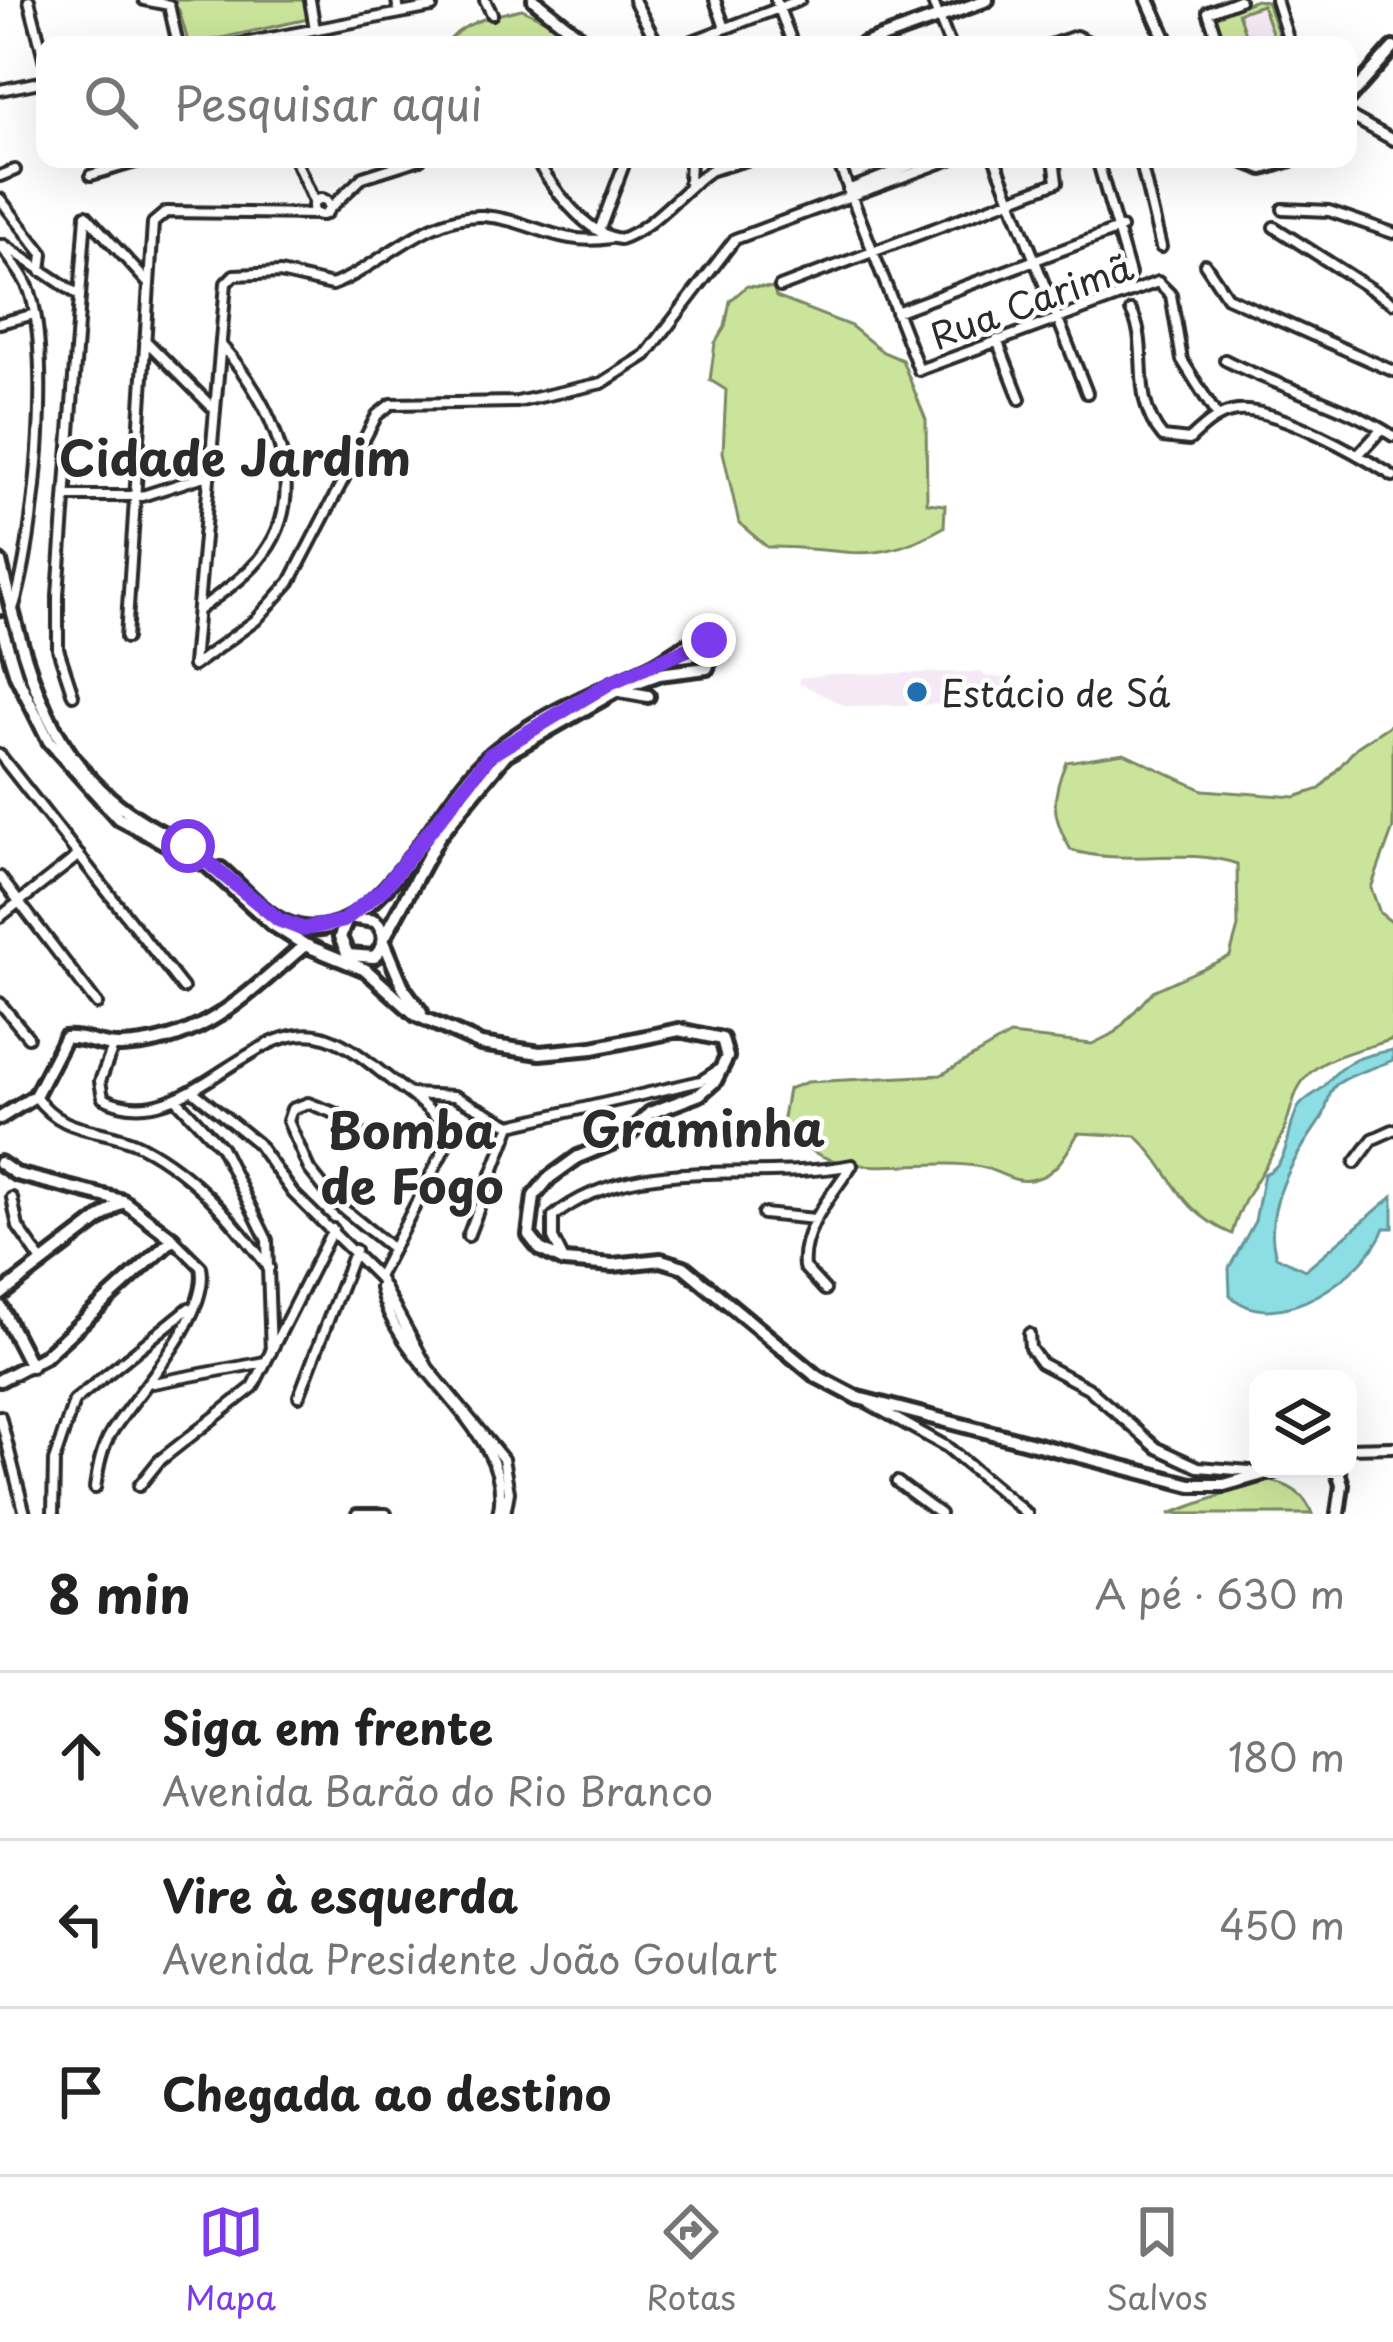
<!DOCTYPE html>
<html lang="pt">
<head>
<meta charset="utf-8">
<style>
  body { margin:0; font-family:"Playpen Sans",sans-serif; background:#f6f6f6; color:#222 }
  .controls { position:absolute; right:36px; bottom:36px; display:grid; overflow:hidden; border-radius:24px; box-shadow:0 12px 48px #0002 }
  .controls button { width:108px; height:108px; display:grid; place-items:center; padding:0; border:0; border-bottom:3px solid #e0e0e0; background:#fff; color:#222; font:60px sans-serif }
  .stop { position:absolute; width:36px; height:36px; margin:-27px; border:9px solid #7c3aed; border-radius:50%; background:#fff }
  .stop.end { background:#7c3aed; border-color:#fff; box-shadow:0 3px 12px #0008 }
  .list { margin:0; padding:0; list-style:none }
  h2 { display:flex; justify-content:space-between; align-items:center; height:156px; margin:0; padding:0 48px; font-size:51px }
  h2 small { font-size:39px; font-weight:400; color:#767676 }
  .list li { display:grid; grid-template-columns:78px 1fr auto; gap:36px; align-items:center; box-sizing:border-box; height:168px; padding:0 48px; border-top:3px solid #e0e0e0 }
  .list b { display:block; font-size:45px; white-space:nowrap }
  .list p { margin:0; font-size:39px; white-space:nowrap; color:#767676 }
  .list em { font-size:39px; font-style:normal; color:#767676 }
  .icon { flex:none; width:66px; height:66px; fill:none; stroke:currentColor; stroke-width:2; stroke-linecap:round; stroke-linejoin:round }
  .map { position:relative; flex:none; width:1393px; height:1514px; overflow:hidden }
  .search { position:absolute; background:#fff; box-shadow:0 12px 48px #0002; left:36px; right:36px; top:36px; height:132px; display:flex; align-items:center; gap:30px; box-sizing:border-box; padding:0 42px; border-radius:24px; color:#767676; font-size:45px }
  .sheet { height:660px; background:#fff }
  nav { display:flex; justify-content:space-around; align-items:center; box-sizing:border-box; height:168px; border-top:3px solid #e0e0e0; background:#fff; font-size:33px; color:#767676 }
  nav a { display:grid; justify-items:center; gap:6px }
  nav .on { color:#7c3aed }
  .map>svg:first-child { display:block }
  .built { fill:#f5e9f6 }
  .green { fill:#cae59b; stroke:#7a8863; stroke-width:3 }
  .water { fill:#8cdee4; stroke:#65969a; stroke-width:3 }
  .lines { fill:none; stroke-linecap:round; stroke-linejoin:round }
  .street-casing { stroke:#2b2b2b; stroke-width:16 }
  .secondary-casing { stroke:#2b2b2b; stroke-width:20 }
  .street { stroke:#fff; stroke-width:8 }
  .secondary { stroke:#fff; stroke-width:10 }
  .route { stroke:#7c3aed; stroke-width:15 }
  .poi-dot { fill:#1f6fb2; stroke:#fff; stroke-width:4.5 }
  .labels { text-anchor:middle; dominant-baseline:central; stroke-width:9; stroke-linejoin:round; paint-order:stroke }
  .street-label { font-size:36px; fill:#2b2b2b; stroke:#fff }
  .poi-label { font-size:36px; fill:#2b2b2b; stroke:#fff; text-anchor:start }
  .district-label { font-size:48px; font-weight:bold; fill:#2b2b2b; stroke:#fff }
</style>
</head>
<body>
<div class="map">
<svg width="1393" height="1514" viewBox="0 0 1393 1514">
  <rect width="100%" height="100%" fill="#fff"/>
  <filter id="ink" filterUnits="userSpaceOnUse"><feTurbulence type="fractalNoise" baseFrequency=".00833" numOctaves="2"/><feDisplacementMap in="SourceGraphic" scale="24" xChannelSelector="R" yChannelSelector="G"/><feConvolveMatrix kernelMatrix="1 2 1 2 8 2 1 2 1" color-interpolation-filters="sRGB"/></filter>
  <g filter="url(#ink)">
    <path class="built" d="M 1256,0 L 1267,2 L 1282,45 L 1220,45 L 1215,14 Z
      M 983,672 L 984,676 L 1016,679 L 1021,703 L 846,706 L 799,683 L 799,678 L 833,674 Z"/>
    <path class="green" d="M 170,0 L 304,0 L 308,19 L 189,45 L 179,10 Z
      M 1256,0 L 1267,2 L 1281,41 L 1267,45 L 1274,38 L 1262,5 L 1238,13 L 1249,45 L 1220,45 L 1212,17 Z
      M 522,9 L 562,28 L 582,45 L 446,45 C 461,21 496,15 522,9 Z
      M 747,286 L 774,288 L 776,297 L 851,326 L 883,352 L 902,360 L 926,420 L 927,503 L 945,505 L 944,527 C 869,570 845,546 767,547 L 739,523 L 723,452 L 726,390 L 710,380 L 715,343 L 725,327 L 730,301 Z
      M 1393,723 L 1393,828 L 1371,888 L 1380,913 L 1393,923 L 1393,1039 C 1371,1047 1342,1052 1322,1064 C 1295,1080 1294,1100 1286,1125 C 1273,1163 1243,1191 1232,1234 C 1173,1207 1177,1175 1136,1136 L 1078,1133 C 1068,1151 1057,1174 1035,1179 C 1013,1185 1001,1171 981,1167 C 914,1154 828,1191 782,1123 L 788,1089 L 807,1082 L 941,1075 L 1010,1035 L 1092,1044 L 1116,1032 L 1153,991 L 1230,956 L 1238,927 L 1237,864 C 1183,846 1125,867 1071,850 C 1051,816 1051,798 1066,762 L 1124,753 L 1203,790 L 1295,797 L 1320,789 L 1357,747 Z
      M 1264,1480 C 1286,1483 1305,1492 1312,1514 L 1169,1514 Z"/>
    <path class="water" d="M 1393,1050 L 1393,1060 C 1371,1070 1356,1071 1337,1084 C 1328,1090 1328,1108 1322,1118 C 1296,1154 1261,1209 1276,1256 L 1305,1270 L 1393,1196 L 1393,1228 L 1384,1228 C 1368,1273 1275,1340 1230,1295 L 1229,1268 L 1255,1221 L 1264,1174 C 1290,1166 1287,1127 1298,1108 C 1304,1097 1320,1093 1327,1083 C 1343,1061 1364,1055 1393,1050 Z"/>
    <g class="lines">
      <g class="street-casing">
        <path id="street" d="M 29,0 L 45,62
          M 144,0 L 169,5 L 178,45
          M 310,0 L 315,29
          M 397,0 L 399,13
          M 485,0 L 492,14
          M 634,0 L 658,45
          M 715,0 L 725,28
          M 776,0 L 793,45
          M 932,0 L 950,45
          M 1276,0 L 1290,45
          M 234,45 L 432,7
          M 682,45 L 800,0
          M 1050,45 L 1076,36 L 1095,45
          M 1219,45 L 1208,12 L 1239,0
          M 0,90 L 45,81
          M 1348,115 L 1393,140
          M 295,159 L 314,202
          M 535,159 C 553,187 584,234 620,239 C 661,225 688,178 730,159
          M 837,159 L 919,370
          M 995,159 L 1087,393
          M 1097,159 L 1130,274
          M 1140,159 L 1161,247
          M 712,170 L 750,159
          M 91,175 L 146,159
          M 0,176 L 15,170
          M 689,182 L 690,159
          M 848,190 L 926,159
          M 0,199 L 43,254 L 41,271
          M313 207a8 8 0 1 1 16 0a8 8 0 1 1-16 0Z
          M 1283,209 L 1329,211 L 1393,233
          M 327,211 L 363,177 L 420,159
          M 86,215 L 148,283
          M 1274,227 L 1393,303
          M 599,231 L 626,159
          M 0,245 C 10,259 24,275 30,292 C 52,359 35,542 13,609
          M 4,245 L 77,294
          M 1205,264 L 1227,297 L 1393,371
          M 780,287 L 1057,182 L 1054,159
          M 1131,311 C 1152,347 1128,396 1163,437 L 1189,440 C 1203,427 1217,413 1237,411 C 1275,406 1360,455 1393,476
          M 896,312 L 1121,228
          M 0,323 L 35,314
          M 145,340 L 215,410
          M 997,340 L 1020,399
          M 1225,360 C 1279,388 1341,402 1393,436
          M 919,370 L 1158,282 L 1171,295 L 1182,360 L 1217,416
          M 1358,455 L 1381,430
          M 66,496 L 142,496 L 211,474
          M 200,609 C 221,593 242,580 259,560 C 316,492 271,401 221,345
          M 126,638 L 153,223 L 166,212 L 317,214
          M 193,664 L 226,283 L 234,275 L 280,273 L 332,285 C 380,267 427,213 483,216 C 531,219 557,247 610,238
          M 193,666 L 256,620 L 290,582 L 377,415 L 391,404 L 517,402 L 602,383 L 646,355 L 735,239 L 951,159
          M 73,695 L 58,649 L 58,595 L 86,215
          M 0,755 L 183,988
          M 0,877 L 97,1004
          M 0,917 L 79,855
          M 0,1003 L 28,1037
          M 113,1047 L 100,1081 L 103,1098 C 187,1140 253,1011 328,1038 C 351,1046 372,1065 391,1080 C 412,1096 440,1114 450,1138 L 378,1277
          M 194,1092 L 257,1143 L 293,1193 L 378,1277 L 428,1368 L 503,1459 L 509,1492 L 505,1514
          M 411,1094 L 454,1096 L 511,1125
          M 35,1096 C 66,1138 100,1125 141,1146 C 196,1175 232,1220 269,1268
          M 177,1100 L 221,1147 L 267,1240 L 271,1352
          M 511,1125 L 701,1081 L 718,1070
          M 362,1135 L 337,1114 L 308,1103 L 292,1109 L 288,1121 L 309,1169 L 336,1203 L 389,1246
          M 1355,1163 L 1373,1139 L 1393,1130
          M 12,1198 L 18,1227 L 43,1263
          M 763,1214 L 815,1219
          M 468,1236 L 511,1125
          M 564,1260 L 553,1238 L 553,1217 C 634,1151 754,1184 852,1165
          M 380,1288 C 398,1371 519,1435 498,1514
          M 825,1290 L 804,1267 C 800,1230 832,1195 851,1166
          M 1029,1334 L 1030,1348 L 1041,1363 L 1088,1388 L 1157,1448 L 1198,1467 L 1263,1472
          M 153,1383 L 265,1362
          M 299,1396 L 355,1250
          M 870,1404 L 947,1447 L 1027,1514
          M 0,1416 L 25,1514
          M 1348,1448 L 1393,1447
          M 897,1482 L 940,1514
          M 139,1486 L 159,1461 L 253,1387 L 333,1229
          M 95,1488 C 98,1469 101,1449 111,1433 C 135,1394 211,1316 201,1267 L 173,1239
          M 53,1514 L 54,1461 L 74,1401 L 189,1308
          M 357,1514 L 386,1514"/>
      </g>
      <g class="secondary-casing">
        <path id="secondary" d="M 534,0 L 590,45
          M 1148,0 L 1168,45
          M 862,45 L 987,0
          M 1348,99 L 1393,48
          M 1240,159 L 1263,168 L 1291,159
          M 0,562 C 30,684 52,782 175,839
          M 0,623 L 16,675 L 49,741 L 118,818 L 208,866 L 272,924 L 305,945 L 366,970 L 416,1015 L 481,1044 L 540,1053 L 593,1048 L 679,1030 L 722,1039 L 727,1057 L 715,1081 L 700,1094 L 650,1113 L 626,1137 L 578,1157 L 549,1178 L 534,1196 L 529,1235 L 540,1249 L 564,1261 L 613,1265 L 661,1260 L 684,1267 L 816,1376 L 858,1398 L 1191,1485 L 1224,1485 L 1281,1469
          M 620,691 L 648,696
          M 221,869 C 241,886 261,911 284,922 C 373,963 434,804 489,756 C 535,716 596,693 650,667 C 671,658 693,632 716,644 L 707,668 L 659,674 L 623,687 L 506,754 L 439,836 L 384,938
          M 345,924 L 340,937 L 348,955 L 374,957 C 386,946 387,932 375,921 L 355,918
          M 384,942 L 404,989 L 421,1012
          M 0,1118 L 35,1096 L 65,1038 C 84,1036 101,1047 121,1046 C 203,1043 246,995 305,945
          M 0,1163 L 16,1174 L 123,1201 L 173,1239 L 44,1357 L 0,1380
          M 0,1295 L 123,1201
          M 0,1306 L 31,1366
          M 1337,1469 L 1342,1485 L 1338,1514"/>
      </g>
      <use href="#street" class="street"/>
      <use href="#secondary" class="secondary"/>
    </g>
  </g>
  <g class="lines" filter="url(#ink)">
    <path class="route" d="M 188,846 L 279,920 L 303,929 L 343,921 L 384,888 L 490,755 L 611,682 L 709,640"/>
  </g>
  <circle class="poi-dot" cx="917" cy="692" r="12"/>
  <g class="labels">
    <g class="street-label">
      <text transform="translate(1031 300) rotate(-20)">Rua Carimã</text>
    </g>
    <g class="poi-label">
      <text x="941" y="692">Estácio de Sá</text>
    </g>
    <g class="district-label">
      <text x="235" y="456">Cidade Jardim</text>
      <text x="703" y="1127">Graminha</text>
      <text x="412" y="1129">Bomba<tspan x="412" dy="55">de Fogo</tspan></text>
    </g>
  </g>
</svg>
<div class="controls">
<button><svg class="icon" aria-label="layers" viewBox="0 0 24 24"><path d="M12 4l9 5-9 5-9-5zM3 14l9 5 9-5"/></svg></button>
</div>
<div class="stop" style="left:188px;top:846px"></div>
<div class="stop end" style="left:709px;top:640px"></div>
<div class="search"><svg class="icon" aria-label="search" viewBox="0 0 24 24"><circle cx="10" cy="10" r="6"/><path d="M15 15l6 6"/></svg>Pesquisar aqui</div>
</div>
<section class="sheet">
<h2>8 min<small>A pé · 630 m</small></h2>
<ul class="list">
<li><svg class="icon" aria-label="ahead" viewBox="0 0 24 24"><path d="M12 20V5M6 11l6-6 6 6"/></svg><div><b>Siga em frente</b><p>Avenida Barão do Rio Branco</p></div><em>180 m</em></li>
<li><svg class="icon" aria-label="left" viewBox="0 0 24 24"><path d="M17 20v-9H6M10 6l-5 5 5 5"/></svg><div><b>Vire à esquerda</b><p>Avenida Presidente João Goulart</p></div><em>450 m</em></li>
<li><svg class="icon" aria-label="arrive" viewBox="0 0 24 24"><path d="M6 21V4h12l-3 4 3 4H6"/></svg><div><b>Chegada ao destino</b></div></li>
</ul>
</section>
<nav>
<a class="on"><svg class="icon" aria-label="map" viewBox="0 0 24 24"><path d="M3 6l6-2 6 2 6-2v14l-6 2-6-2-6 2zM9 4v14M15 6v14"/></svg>Mapa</a>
<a><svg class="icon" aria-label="directions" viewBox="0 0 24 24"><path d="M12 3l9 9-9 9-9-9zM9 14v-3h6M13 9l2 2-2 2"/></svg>Rotas</a>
<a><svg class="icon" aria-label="saved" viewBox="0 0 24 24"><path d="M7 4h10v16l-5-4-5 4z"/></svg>Salvos</a>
</nav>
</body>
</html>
